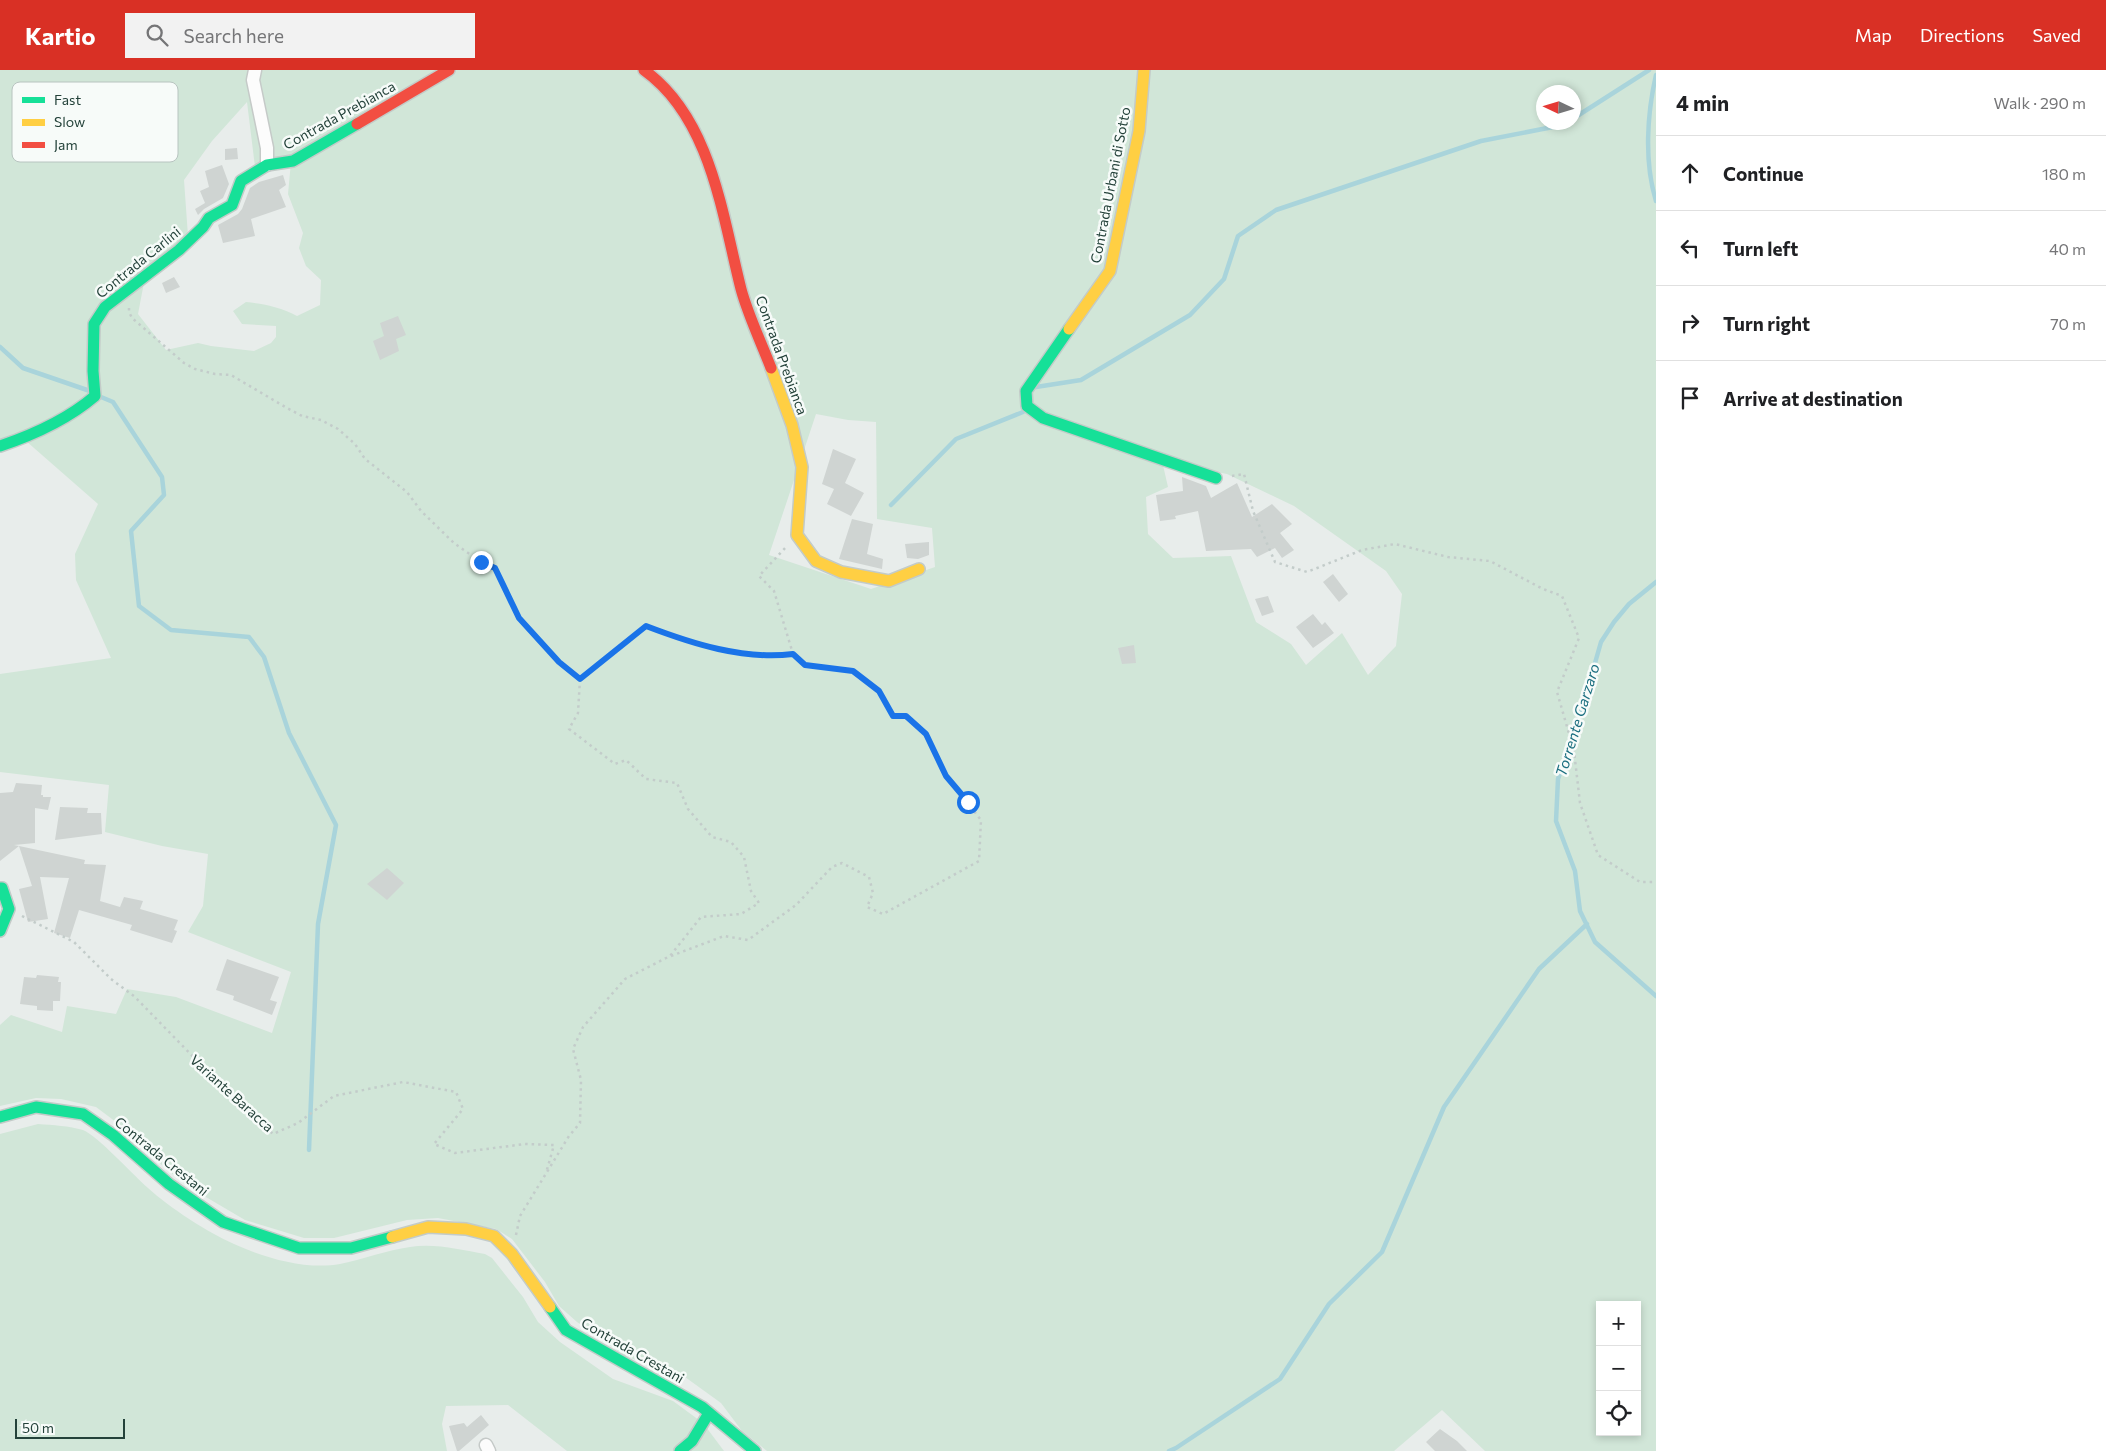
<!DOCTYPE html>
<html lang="en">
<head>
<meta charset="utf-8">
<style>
  body { margin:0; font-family:Commissioner,sans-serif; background:#f2f2f2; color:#202124 }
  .controls { position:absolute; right:15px; bottom:15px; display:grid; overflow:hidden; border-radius:0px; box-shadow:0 2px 8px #0003 }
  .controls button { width:45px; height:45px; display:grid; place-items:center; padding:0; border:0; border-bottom:1px solid #e0e0e0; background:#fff; color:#202124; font:25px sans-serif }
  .compass { position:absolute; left:1536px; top:15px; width:45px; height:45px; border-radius:50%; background:#fff; box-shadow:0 2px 8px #0003; rotate:274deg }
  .scale { position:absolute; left:15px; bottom:12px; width:110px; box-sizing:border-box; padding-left:5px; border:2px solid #24423a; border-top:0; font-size:14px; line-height:18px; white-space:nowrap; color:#24423a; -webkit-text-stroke:4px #f7fbf9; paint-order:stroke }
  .stop { position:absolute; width:15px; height:15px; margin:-11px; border:4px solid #1a73e8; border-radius:50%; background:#fff }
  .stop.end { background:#1a73e8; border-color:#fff; box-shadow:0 1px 5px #0008 }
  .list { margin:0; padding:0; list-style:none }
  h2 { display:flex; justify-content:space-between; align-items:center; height:65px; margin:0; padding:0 20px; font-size:21px }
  h2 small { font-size:16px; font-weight:400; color:#757577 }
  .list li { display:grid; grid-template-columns:32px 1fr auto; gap:15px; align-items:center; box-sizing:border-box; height:75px; padding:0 20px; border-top:1px solid #e0e0e0 }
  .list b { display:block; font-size:19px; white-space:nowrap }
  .list em { font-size:16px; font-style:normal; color:#757577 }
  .icon { flex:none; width:28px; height:28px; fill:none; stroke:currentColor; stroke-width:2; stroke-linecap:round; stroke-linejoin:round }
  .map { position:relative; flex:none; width:1656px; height:1381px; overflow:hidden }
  header { display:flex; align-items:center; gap:30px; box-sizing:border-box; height:70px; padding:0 25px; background:#d93025; color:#fff }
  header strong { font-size:24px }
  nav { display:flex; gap:28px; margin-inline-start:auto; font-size:18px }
  .search { width:350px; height:45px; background:#f2f2f2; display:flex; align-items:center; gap:12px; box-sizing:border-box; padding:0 18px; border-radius:0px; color:#757577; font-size:19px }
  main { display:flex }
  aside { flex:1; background:#fff }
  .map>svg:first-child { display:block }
  .green { fill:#d1e6d8; fill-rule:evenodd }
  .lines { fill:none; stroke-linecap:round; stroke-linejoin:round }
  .stream { stroke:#a9d4db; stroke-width:4.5 }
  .building { fill:#cfd4d2 }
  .street-casing { stroke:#c5cac8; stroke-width:15 }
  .fast-casing { stroke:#c3cbc8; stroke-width:14 }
  .slow-casing { stroke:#c3cbc8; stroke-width:14 }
  .jam-casing { stroke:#c3cbc8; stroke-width:14 }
  .path { stroke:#c3ccca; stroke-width:2.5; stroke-dasharray:2.5 4; stroke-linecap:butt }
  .street { stroke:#fcfcfc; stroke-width:12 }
  .fast { stroke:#16e098; stroke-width:11 }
  .slow { stroke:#ffcf43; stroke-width:11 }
  .jam { stroke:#f24e42; stroke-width:11 }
  .route { stroke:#1a73e8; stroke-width:6 }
  .labels { text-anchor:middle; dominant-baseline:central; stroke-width:5; stroke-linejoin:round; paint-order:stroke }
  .street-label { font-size:14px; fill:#24423a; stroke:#f7fbf9 }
  .water-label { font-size:15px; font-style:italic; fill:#1c6f80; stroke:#f7fbf9 }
  .key { fill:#f7fbf9; stroke:#b8c4c0; stroke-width:1 }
  .key-label { font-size:14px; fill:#24423a }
</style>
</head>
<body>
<header>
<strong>Kartio</strong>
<div class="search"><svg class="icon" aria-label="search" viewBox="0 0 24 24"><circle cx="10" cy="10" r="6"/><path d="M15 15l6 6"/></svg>Search here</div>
<nav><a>Map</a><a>Directions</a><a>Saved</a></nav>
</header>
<main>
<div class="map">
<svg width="1656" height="1381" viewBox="0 0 1656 1381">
  <rect width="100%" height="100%" fill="#e8edeb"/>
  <path class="green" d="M 0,0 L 1656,0 L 1656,1381 L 1485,1381 L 1442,1340 L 1394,1381 L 767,1381 L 742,1361 L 721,1333 L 685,1307 L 625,1286 L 577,1252 L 559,1236 L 545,1212 L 512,1169 L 496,1159 L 438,1148 L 407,1150 L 334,1168 L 304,1168 L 245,1150 L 194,1120 L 166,1099 L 124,1058 L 96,1037 L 61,1029 L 36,1028 L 0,1036 L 0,955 L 11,945 L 62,962 L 67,936 L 116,944 L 127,919 L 176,927 L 272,963 L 291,902 L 188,862 L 203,836 L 208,784 L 162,776 L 105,762 L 109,715 L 0,702 L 0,604 L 111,588 L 76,510 L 75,484 L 98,434 L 26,371 L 0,379 ZM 1544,22 L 1574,22 L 1574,52 L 1544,52 ZM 247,32 L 256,105 L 291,92 L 288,124 L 303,163 L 299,178 L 306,196 L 321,210 L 320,235 L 297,246 C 280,237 265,234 246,232 L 233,241 L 242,254 L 276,256 L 276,267 L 271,273 L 254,281 L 211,276 L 198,273 L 166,280 L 138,244 L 146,202 L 188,166 L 184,110 L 212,71 ZM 816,344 L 848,350 L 876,352 L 877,449 L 932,458 L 935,497 L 871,519 L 769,485 ZM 1162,391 L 1227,404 L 1294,436 L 1386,501 L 1402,524 L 1396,576 L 1368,605 L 1342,563 L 1306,595 L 1291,574 L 1256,552 L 1231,486 L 1173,488 L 1148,464 L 1146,427 L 1168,417 ZM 1600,1235 L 1637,1235 L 1637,1362 L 1600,1362 Z
    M 38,1054 C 53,1055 69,1056 83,1060 C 98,1066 133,1105 148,1118 C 170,1138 207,1162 234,1174 C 265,1188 306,1200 340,1194 C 364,1189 387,1180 410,1177 C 435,1173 461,1180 485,1184 L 492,1188 L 523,1227 L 538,1252 L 560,1272 L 613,1309 L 673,1331 L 703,1353 L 724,1381 L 567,1381 L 508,1335 L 446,1336 L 442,1354 L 447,1381 L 0,1381 L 0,1064 Z"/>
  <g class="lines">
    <path class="stream" d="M 1656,5 C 1647,44 1644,92 1656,131
      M 1574,48 L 1649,0
      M 0,277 L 23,298 L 90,321
      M 1036,317 L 1081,310 L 1190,245 L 1224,209 L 1238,166 L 1276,140 L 1481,71 L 1563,55 L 1567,52
      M 101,327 L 113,332 L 162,407 L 164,425 L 131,461 L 139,536 L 171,560 L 249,567 L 264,587 L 289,663 L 336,755 L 318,854 L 309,1080
      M 891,435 L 956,369 L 1023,342
      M 1656,512 L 1629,534 L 1614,552 L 1601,572 L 1583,635 L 1558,709 L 1556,751 L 1575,801 L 1580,841 L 1595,872 L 1656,926
      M 1169,1381 L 1176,1378 L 1280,1309 L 1329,1234 L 1382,1182 L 1444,1037 L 1539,899 L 1587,854"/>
  </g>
  <path class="building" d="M 237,78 L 238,89 L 225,90 L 225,79 Z
    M 222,95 L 229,114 L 223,128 L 204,139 L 198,145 L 195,139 L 205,133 L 200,121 L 209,117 L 205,101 Z
    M 283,105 L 286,115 L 279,120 L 286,137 L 251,149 L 255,166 L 223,173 L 218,155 L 238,144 L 242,139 L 250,118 L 259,112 Z
    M 174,207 L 180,217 L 166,223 L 162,213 Z
    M 398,246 L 406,265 L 396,269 L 399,281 L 380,290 L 373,271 L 384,266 L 380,253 Z
    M 833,379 L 856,389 L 845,413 L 864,423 L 851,446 L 827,434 L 834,419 L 822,414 Z
    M 1182,407 L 1206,416 L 1211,428 L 1237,413 L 1252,447 L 1272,434 L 1292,454 L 1280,463 L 1294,480 L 1282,488 L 1275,478 L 1257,487 L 1251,479 L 1206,481 L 1198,441 L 1175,446 L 1176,449 L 1160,451 L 1156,425 L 1183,421 Z
    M 852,449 L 873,454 L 867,484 L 883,489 L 882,499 L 839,489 Z
    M 929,472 L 929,485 L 918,489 L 907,488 L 905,474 Z
    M 1333,504 L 1348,524 L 1339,532 L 1323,512 Z
    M 1268,526 L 1274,542 L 1262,546 L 1255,529 Z
    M 1313,544 L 1322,555 L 1325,552 L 1334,563 L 1313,578 L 1296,557 Z
    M 1134,575 L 1136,593 L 1122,594 L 1118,578 Z
    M 16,713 L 42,715 L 41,725 L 43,725 L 43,727 L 51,727 L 48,740 L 35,738 L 35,773 L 14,775 L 19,776 L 0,791 L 0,723 L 13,722 Z
    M 60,737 L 88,738 L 87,743 L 101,743 L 102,764 L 55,770 Z
    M 19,776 L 85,790 L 84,794 L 106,795 L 100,831 L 120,837 L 124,827 L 143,831 L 140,839 L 178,850 L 174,860 L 177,861 L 172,873 L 130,860 L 132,855 L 79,840 L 70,868 L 54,863 L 69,808 L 40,807 L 48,849 L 28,852 L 19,819 L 32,816 Z
    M 387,798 L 404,813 L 387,830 L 367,814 Z
    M 227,889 L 279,907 L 270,930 L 277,932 L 272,945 L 233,930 L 234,926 L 216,920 Z
    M 37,905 L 59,907 L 58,912 L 61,912 L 60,931 L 53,931 L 53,941 L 37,940 L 37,936 L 20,934 L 24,907 L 36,908 Z
    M 481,1345 L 489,1355 L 459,1381 L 457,1381 L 449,1356 L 464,1353 L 467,1357 Z
    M 1440,1359 L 1457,1371 L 1467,1381 L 1435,1381 L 1426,1372 Z"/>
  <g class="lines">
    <g class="street-casing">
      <path id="street" d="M 255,0 L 253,10 L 267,78 L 267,95
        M 486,1375 L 489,1381"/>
    </g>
    <g class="fast-casing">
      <path id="fast" d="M 1069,259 L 1026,321 L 1027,336 L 1043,348 L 1216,408
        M 0,376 C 33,365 68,349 95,326 L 93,301 L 94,254 L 105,237 L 179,180 L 203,157 L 209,148 L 232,135 L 241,111 L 267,95 L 293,91 L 357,54
        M 0,818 L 2,818 L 9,839 L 0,861
        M 0,1047 L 36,1037 L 83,1044 L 113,1065 L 169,1114 L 223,1152 L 299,1178 L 351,1178 L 392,1167
        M 550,1237 L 566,1260 L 702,1337 L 755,1381
        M 680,1381 L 692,1371 L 709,1343"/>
    </g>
    <g class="slow-casing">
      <path id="slow" d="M 1069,259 L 1110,201 L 1139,61 L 1144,0
        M 771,298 L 792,355 L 802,397 L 797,465 L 816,491 L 841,502 L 889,511 L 919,499
        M 392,1167 L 428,1157 L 466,1159 L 494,1166 L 512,1184 L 550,1237"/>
    </g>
    <g class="jam-casing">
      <path id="jam" d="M 644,0 C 711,48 722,144 741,219 C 748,245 761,272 771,298
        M 357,54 L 449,0"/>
    </g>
    <path class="path" d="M 129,238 L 129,242 L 132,248 L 184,293 L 195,299 L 215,304 L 231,305 L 287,338 L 302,346 L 321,350 L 338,359 L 355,374 L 365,389 L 407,422 L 421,441 L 454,473 L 481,492 L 495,499 L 519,548 L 559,592 L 580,609
      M 1232,406 L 1244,404 L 1253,441 L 1275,492 L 1307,502 L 1362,480 L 1395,474 L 1448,487 L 1490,491 L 1543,519 L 1562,526 L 1579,568 L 1557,622 L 1574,681 L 1580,733 L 1598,785 L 1640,812 L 1656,812
      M 22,846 L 74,872 L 111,909 L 135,927 L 211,1005 L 273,1064 L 298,1053 L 334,1026 L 403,1012 L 456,1022 L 463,1039 L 434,1074 L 455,1083 L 525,1074 L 554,1075 L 546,1103
      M 671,886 L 724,866 L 748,870 L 796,835 L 832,797 L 842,793 L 869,807 L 873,823 L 867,837 L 883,844 L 979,791 L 981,750 L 946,706 L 926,663 L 906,646 L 893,646 L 879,621 L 853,601 L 805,595 L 793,584 L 774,521 L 759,506 L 787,476
      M 516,1165 L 520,1146 L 569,1066 L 580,1053 L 581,1010 L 573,979 L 583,957 L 625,909 L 670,886 L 701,847 L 741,844 L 759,833 L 751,821 L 744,787 L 731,772 L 712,767 L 688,739 L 677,713 L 646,709 L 626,690 L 615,694 L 569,659 L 578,643 L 580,609 L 646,556 C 693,574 743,590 793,584"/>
    <use href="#street" class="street"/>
    <use href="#fast" class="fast"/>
    <use href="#slow" class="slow"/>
    <use href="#jam" class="jam"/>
  </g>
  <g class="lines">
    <path class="route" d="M 481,492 L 495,498 L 519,548 L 559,592 L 580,609 L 646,556 C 693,574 743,590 793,584 L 805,595 L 853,601 L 879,621 L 893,646 L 906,646 L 926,664 L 946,706 L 968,732"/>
  </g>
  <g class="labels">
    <g class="street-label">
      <text transform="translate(339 45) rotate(-29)">Contrada Prebianca</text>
      <text transform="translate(1110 115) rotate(-79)">Contrada Urbani di Sotto</text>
      <text transform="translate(138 192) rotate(-39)">Contrada Carlini</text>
      <text transform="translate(782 285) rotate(70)">Contrada Prebianca</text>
      <text transform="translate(232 1023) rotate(42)">Variante Baracca</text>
      <text transform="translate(162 1086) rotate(39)">Contrada Crestani</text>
      <text transform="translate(633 1280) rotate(30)">Contrada Crestani</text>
    </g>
    <g class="water-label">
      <text transform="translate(1577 650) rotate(-73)">Torrente Garzaro</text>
    </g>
  </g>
  <rect x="12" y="12" width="166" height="80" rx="8" class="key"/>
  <rect x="22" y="27" width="23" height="6" fill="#16e098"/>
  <rect x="22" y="49" width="23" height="7" fill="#ffcf43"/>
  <rect x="22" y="72" width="23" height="6" fill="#f24e42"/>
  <g class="key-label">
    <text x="54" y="35">Fast</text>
    <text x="54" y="57">Slow</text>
    <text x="54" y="80">Jam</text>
  </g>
</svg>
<div class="controls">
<button>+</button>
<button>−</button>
<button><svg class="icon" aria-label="locate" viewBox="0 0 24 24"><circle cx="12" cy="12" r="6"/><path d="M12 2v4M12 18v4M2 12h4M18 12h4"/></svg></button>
</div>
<svg class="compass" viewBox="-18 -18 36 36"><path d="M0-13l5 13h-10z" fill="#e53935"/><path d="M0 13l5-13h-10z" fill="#757577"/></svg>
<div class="scale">50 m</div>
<div class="stop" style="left:968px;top:732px"></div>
<div class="stop end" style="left:481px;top:492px"></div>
</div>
<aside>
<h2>4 min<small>Walk · 290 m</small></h2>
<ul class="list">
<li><svg class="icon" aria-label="ahead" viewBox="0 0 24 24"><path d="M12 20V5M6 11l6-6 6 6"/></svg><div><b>Continue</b></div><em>180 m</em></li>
<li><svg class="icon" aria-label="left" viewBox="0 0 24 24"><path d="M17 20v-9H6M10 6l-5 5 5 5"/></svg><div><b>Turn left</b></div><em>40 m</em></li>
<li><svg class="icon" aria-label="right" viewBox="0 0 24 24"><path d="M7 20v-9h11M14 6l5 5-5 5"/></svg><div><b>Turn right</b></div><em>70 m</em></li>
<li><svg class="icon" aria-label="arrive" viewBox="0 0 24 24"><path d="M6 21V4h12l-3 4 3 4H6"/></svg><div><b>Arrive at destination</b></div></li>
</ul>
</aside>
</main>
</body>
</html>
